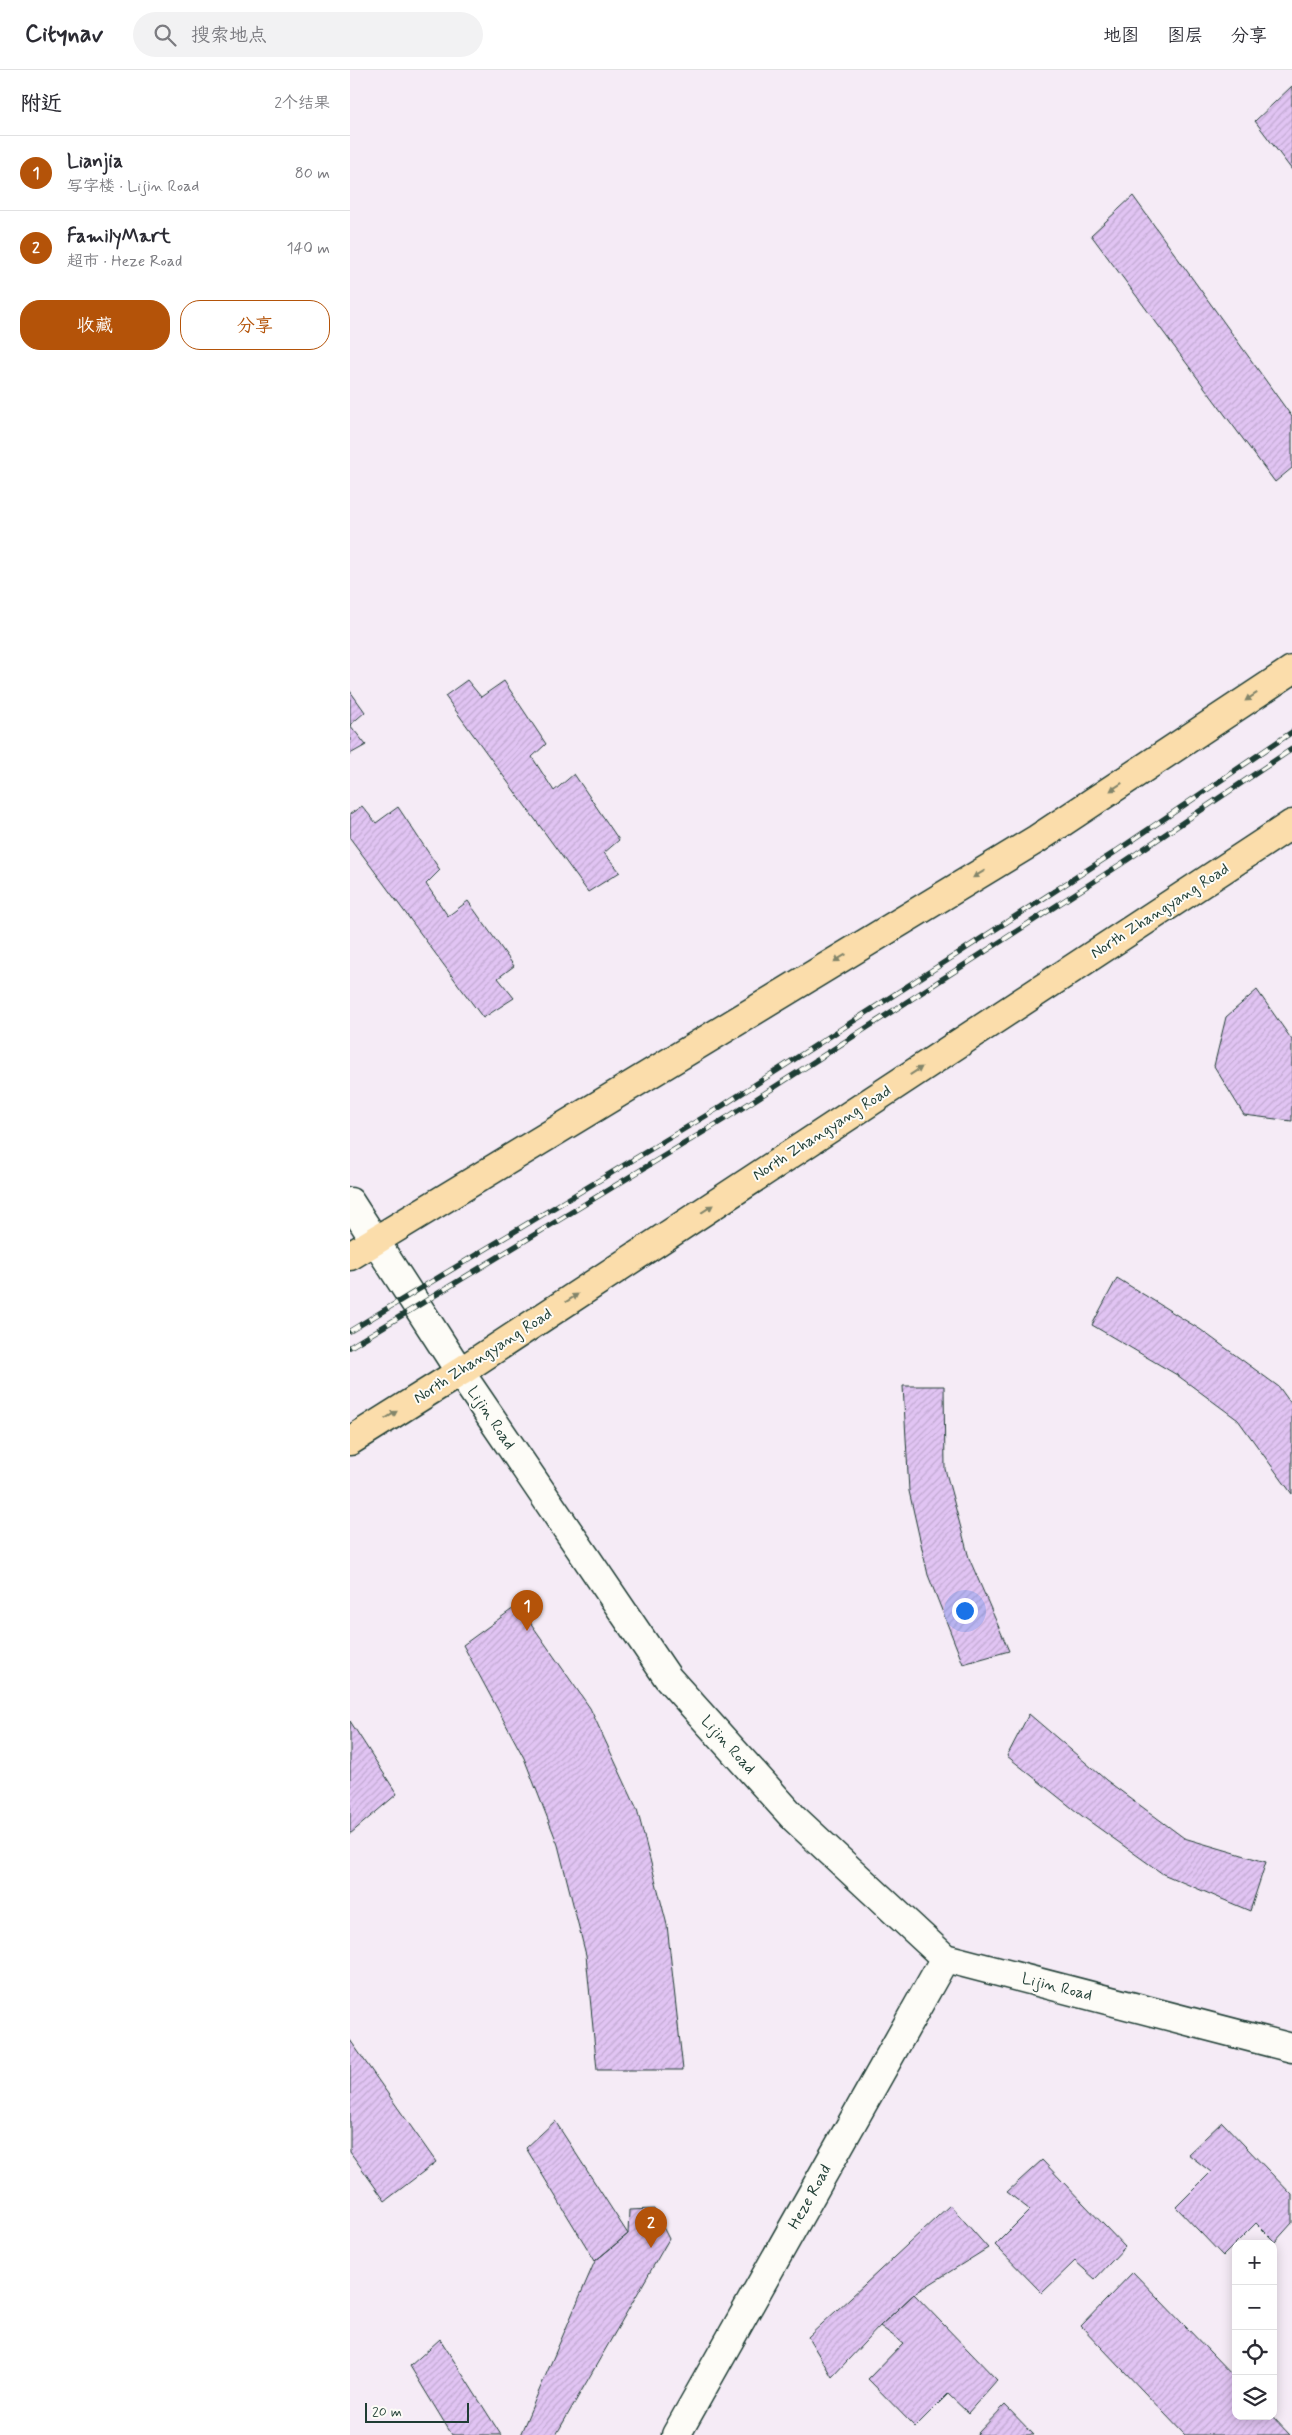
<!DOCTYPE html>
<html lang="zh">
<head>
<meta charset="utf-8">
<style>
  body { margin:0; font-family:Mynerve,"LXGW WenKai TC",sans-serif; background:#f2f2f3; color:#2b2b33 }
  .controls { position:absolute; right:15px; bottom:15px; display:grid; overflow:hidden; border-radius:10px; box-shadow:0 2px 12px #0003 }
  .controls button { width:45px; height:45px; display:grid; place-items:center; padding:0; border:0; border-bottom:1px solid #e1e1e2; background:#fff; color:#2b2b33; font:25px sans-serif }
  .scale { position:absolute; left:15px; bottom:12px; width:104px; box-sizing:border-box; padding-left:5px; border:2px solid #1f3d34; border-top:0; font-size:14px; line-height:18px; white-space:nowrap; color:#1f3d34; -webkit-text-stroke:4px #fdfcf7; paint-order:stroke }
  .you { position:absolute; left:614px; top:1540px; width:18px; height:18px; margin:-12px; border:4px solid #fff; border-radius:50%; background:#1a73e8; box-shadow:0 0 0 8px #1a73e833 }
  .badge { display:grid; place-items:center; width:32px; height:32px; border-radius:50%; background:#b45309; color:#fff; font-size:16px; font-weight:700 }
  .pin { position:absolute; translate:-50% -41px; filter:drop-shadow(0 1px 2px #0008) }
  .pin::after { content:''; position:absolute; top:26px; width:18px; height:15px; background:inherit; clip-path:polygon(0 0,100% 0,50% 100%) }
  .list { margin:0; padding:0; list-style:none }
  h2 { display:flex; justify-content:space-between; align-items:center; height:65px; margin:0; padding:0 20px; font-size:21px }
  h2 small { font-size:16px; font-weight:400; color:#7c7c81 }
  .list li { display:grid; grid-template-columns:32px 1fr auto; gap:15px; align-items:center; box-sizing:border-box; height:75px; padding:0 20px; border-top:1px solid #e1e1e2 }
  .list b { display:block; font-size:19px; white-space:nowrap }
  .list p { margin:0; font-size:16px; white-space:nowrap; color:#7c7c81 }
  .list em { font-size:16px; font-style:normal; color:#7c7c81 }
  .actions { display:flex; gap:10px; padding:15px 20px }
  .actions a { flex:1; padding:11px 0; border:1px solid #b45309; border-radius:20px; text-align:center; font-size:18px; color:#b45309 }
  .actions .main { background:#b45309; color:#fff }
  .icon { flex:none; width:28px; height:28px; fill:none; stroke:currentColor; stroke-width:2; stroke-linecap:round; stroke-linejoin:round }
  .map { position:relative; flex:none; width:942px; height:2365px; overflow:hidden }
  header { display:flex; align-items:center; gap:30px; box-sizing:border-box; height:70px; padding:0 25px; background:#fff; border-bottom:1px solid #e1e1e2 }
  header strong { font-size:24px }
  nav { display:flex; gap:28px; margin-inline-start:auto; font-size:18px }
  .search { width:350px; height:45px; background:#f2f2f3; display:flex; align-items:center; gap:12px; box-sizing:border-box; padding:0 18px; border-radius:28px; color:#7c7c81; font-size:19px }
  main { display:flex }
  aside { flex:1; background:#fff }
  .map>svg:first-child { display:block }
  .building { fill:url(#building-hatch); stroke:#1f3d34 }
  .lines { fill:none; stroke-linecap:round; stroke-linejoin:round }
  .minor-casing { stroke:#1f3d34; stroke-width:31 }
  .major-casing { stroke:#1f3d34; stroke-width:31 }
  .minor { stroke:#fdfcf7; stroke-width:28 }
  .major { stroke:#fbddab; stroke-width:28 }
  .rail-casing { stroke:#1f3d34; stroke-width:5.5 }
  .rail { stroke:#fdfcf7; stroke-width:4; stroke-dasharray:11; stroke-linecap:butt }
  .oneway { fill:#82856a }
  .labels { text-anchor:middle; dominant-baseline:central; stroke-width:4; stroke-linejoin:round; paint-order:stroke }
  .street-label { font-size:16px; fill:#1f3d34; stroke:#fdfcf7 }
</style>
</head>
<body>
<header>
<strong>Citynav</strong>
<div class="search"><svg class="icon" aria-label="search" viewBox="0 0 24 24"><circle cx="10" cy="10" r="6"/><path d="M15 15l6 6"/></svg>搜索地点</div>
<nav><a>地图</a><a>图层</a><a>分享</a></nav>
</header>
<main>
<aside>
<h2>附近<small>2个结果</small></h2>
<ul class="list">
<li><span class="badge">1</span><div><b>Lianjia</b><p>写字楼 · Lijin Road</p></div><em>80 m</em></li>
<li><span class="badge">2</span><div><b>FamilyMart</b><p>超市 · Heze Road</p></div><em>140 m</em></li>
</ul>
<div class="actions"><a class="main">收藏</a><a>分享</a></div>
</aside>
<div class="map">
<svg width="942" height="2365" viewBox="0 0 942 2365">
  <defs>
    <pattern id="building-hatch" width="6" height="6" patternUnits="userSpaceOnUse" patternTransform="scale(1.25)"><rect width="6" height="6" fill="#e1c4f3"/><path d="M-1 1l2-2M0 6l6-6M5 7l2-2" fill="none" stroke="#c1a9d1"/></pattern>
  </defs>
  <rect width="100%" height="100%" fill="#f5ebf6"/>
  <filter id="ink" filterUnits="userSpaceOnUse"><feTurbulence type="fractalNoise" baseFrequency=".02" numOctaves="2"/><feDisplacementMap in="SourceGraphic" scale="10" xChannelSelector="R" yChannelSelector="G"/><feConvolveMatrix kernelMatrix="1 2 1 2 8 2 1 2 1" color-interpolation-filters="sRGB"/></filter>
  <g filter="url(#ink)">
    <path class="building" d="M 942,16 L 942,100 L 905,51 Z
      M 783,126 L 942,347 L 942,398 L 925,412 L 741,165 Z
      M 117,610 L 131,627 L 154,611 L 196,674 L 182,687 L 204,721 L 224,704 L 269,770 L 254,783 L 270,802 L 238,822 L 95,626 Z
      M 0,621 L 15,642 L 0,655 Z
      M 0,655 L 16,675 L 0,684 Z
      M 12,736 L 26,753 L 48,737 L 90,800 L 76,814 L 98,846 L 118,831 L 164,896 L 148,908 L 164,928 L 133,948 L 0,768 L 0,744 Z
      M 907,920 L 942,970 L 942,1051 L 894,1045 L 864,996 L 876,947 Z
      M 767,1208 L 851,1260 L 929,1317 L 942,1335 L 942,1424 L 888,1350 L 827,1305 L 742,1255 Z
      M 553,1316 L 594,1316 L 595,1399 L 619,1488 L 659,1581 L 613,1594 L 578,1505 L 559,1421 Z
      M 168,1535 L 240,1638 L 287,1739 L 317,1855 L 333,2000 L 247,2000 L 236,1885 L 208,1775 L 174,1688 L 113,1575 Z
      M 679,1644 L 756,1710 L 834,1768 L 916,1792 L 900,1841 L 813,1804 L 732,1746 L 657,1686 Z
      M 0,1651 L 47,1724 L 0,1764 Z
      M 0,1970 L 86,2092 L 35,2131 L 0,2082 Z
      M 205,2051 L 278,2164 L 245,2191 L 176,2078 Z
      M 872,2052 L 942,2125 L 942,2153 L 925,2172 L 906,2153 L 873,2186 L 826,2137 L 861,2102 L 838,2084 Z
      M 692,2090 L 775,2177 L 745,2209 L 725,2191 L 692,2223 L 645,2175 L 680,2140 L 657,2122 Z
      M 600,2135 L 638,2178 L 564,2224 L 530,2256 L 482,2307 L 458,2267 Z
      M 304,2139 L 319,2169 L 206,2365 L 170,2365 L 245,2191 L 278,2164 L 279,2140 Z
      M 783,2202 L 886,2309 L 886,2346 L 922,2346 L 940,2365 L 835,2365 L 731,2256 Z
      M 564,2224 L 647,2310 L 618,2343 L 598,2324 L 565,2357 L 518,2309 L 553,2273 L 530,2256 Z
      M 90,2269 L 151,2365 L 102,2365 L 60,2296 Z
      M 655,2335 L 684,2365 L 626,2365 Z"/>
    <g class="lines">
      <g class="minor-casing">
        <path id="minor" d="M 0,1132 L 110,1302 L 318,1608 L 444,1748 L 595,1888 L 942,1978
          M 326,2365 L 595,1888"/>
      </g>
      <g class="major-casing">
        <path id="major" d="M 0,1186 L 687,769 L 942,600
          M 0,1371 L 110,1302 L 942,754"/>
      </g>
      <use href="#minor" class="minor"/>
      <use href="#major" class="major"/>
      <g class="rail-casing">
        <path id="rail" d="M 0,1261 L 372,1036 L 765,782 L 942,662
          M 0,1277 L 378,1047 L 771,794 L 942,679"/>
      </g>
      <use href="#rail" class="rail"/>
    </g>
    <defs><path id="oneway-solid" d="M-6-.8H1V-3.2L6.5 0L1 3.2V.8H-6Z" transform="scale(1.25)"/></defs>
    <g class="oneway">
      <use href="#oneway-solid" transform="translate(901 627) rotate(146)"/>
      <use href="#oneway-solid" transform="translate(766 717) rotate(146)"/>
      <use href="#oneway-solid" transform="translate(629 804) rotate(149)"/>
      <use href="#oneway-solid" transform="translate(490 888) rotate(149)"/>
      <use href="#oneway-solid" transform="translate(566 1001) rotate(-33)"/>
      <use href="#oneway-solid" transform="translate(357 1139) rotate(-33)"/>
      <use href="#oneway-solid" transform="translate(222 1228) rotate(-33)"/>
      <use href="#oneway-solid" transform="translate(41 1345) rotate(-32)"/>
    </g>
  </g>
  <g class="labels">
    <g class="street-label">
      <text transform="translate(810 841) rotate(-33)">North Zhangyang Road</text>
      <text transform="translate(472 1063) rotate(-33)">North Zhangyang Road</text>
      <text transform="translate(133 1286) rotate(-33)">North Zhangyang Road</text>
      <text transform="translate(141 1348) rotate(56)">Lijin Road</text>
      <text transform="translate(378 1675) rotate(48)">Lijin Road</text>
      <text transform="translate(707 1917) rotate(14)">Lijin Road</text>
      <text transform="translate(460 2127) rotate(-61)">Heze Road</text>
    </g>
  </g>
</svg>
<div class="controls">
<button>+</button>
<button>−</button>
<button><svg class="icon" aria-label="locate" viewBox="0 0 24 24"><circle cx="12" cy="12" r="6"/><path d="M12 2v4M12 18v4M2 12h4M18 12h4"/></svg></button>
<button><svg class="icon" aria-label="layers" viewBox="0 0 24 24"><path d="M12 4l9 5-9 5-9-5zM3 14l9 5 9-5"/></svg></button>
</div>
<div class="scale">20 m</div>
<div class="you"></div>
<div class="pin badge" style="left:177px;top:1561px">1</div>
<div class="pin badge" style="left:301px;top:2178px">2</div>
</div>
</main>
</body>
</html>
